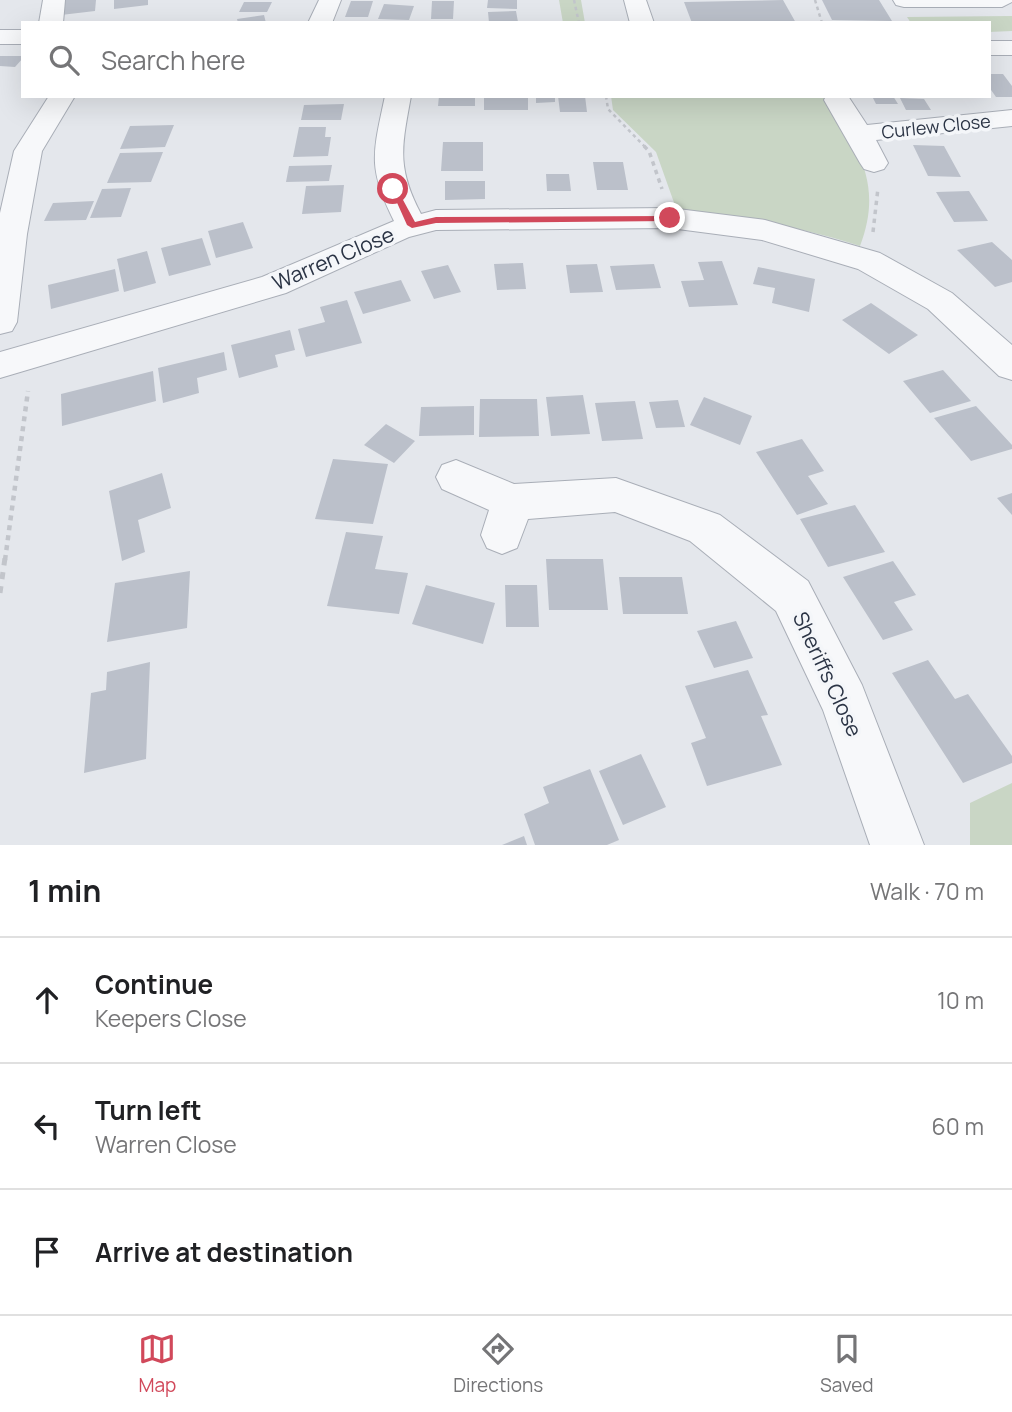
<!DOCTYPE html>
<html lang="en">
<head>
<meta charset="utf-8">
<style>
  body { margin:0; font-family:Manrope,sans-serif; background:#f6f6f6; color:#202124 }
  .stop { position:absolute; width:21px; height:21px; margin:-16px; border:5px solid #d1495b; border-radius:50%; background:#fff }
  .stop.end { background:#d1495b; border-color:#fff; box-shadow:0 2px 7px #0008 }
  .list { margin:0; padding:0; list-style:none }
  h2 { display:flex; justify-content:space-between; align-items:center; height:91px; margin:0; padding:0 28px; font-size:30px }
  h2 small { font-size:23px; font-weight:400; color:#757577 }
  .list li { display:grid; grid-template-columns:46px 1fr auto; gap:21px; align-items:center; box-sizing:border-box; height:126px; padding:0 28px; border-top:2px solid #e0e0e0 }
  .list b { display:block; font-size:26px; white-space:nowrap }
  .list p { margin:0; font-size:23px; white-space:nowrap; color:#757577 }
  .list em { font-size:23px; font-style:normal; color:#757577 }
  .icon { flex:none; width:38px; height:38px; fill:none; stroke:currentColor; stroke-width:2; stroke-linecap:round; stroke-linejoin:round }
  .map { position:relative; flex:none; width:1012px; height:845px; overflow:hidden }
  .search { position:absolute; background:#fff; box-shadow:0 7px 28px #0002; left:21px; right:21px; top:21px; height:77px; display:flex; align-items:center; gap:18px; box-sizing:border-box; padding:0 24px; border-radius:0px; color:#757577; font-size:26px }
  .sheet { height:469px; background:#fff }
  nav { display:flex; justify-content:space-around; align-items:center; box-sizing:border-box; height:98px; border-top:2px solid #e0e0e0; background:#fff; font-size:19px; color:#757577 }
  nav a { display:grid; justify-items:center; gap:4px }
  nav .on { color:#d1495b }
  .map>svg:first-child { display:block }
  .green { fill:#c9d6c5 }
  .building { fill:#bbc0ca }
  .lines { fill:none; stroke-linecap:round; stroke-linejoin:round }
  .minor-casing { stroke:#a9aeb7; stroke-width:2 }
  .path-far3 { stroke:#c2c5cb; stroke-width:2.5; stroke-dasharray:3.5 3.5; stroke-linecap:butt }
  .path-far2 { stroke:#c2c5cb; stroke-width:3.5; stroke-dasharray:4.5 4.5; stroke-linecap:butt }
  .path-far1 { stroke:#c2c5cb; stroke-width:4.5; stroke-dasharray:5 5; stroke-linecap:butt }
  .path { stroke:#c2c5cb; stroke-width:5; stroke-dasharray:7 7; stroke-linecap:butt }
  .minor { fill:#f7f8fa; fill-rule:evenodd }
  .route { fill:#d1495b }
  .labels { text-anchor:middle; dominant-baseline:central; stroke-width:7; stroke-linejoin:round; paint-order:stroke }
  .far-street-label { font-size:18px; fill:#2b3445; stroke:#f4f6f9 }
  .street-label { font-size:21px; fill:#2b3445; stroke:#f4f6f9 }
</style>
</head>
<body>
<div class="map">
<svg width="1012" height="845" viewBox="0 0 1012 845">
  <rect width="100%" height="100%" fill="#e4e7ec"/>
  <path class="green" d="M 559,0 L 581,0 L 585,23 L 563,23 Z
    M 1012,16 L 1012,31 L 989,32 L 989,23 L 911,23 L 907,17 Z
    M 611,96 L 826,96 C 857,148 884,183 860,246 C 797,226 744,217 677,211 L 656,152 L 613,110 Z
    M 1012,783 L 1012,845 L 970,845 L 970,803 Z"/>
  <path class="building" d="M 63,0 L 96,0 L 95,11 L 61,15 Z
    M 114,0 L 148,0 L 148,5 L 114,9 Z
    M 488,0 L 517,0 L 517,9 L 487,8 Z
    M 783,0 L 796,23 L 692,23 L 684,2 Z
    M 822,0 L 879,0 L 892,21 L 832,20 Z
    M 351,1 L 373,1 L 368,17 L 345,17 Z
    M 432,1 L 454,1 L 453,19 L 431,19 Z
    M 244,2 L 272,2 L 267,12 L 239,12 Z
    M 384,4 L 414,6 L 409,20 L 378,19 Z
    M 516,11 L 518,22 L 489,23 L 488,12 Z
    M 264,15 L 266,23 L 238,23 L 237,19 Z
    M 0,56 L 23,56 L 23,58 L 15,67 L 0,66 Z
    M 989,74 L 1003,74 L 1012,86 L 1012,97 L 996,97 L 989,87 Z
    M 439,96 L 475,96 L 475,106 L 438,106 Z
    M 484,96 L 528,96 L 528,110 L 484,110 Z
    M 536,96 L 555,96 L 555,102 L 536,103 Z
    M 558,96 L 585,96 L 587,112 L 560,112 Z
    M 872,96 L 893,96 L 898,104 L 876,104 Z
    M 900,98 L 924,99 L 931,110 L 906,110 Z
    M 344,104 L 341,120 L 301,120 L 304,105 Z
    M 174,125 L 165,147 L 120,149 L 130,126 Z
    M 299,127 L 326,127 L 325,137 L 331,137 L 328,156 L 293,157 Z
    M 443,142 L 483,142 L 483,171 L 441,171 Z
    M 913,145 L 944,146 L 961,177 L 928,176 Z
    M 163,152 L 151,182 L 107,183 L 120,153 Z
    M 593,162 L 623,162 L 628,190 L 597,190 Z
    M 332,165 L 329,181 L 286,182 L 289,166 Z
    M 546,174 L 569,174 L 571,191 L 547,191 Z
    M 445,181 L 485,181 L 485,199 L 445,200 Z
    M 344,185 L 341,212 L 302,214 L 306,186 Z
    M 131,188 L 121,217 L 90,218 L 102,189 Z
    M 969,191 L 988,221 L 954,222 L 936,192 Z
    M 94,201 L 86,220 L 44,221 L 53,203 Z
    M 243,222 L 253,248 L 216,258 L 208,231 Z
    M 202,238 L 211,265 L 169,276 L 161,248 Z
    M 992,242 L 1012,260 L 1012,282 L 995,287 L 957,250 Z
    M 147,251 L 156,283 L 124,292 L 117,259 Z
    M 722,261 L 738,305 L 689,307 L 681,281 L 704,280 L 698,262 Z
    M 523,263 L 526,289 L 497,290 L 494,264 Z
    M 597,264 L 603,292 L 570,293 L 566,265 Z
    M 654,264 L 661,288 L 616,290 L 610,266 Z
    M 448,265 L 461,292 L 434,299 L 421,271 Z
    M 758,267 L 815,279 L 809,312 L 772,303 L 775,288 L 753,284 Z
    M 115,269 L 119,291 L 51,309 L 48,285 Z
    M 401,280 L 411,301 L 363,314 L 354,292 Z
    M 347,300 L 362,343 L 306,357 L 298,329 L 325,322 L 320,307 Z
    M 871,303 L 918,335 L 889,354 L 842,320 Z
    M 290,330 L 295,350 L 275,355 L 278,367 L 239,378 L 231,345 Z
    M 224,352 L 227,370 L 197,378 L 199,393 L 163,403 L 158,368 Z
    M 943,370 L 971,401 L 930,413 L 903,381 Z
    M 153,371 L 156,401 L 62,426 L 61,394 Z
    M 583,395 L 590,434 L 551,436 L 546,397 Z
    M 704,397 L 752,416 L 740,445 L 690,425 Z
    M 480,399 L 537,399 L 539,436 L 479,437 Z
    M 678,400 L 685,427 L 656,428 L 649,402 Z
    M 635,401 L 643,439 L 602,441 L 595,403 Z
    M 474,406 L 474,435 L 419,436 L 421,407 Z
    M 976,406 L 1012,445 L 1012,449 L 971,461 L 934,418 Z
    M 386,424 L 415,441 L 394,463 L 364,445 Z
    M 802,439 L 824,471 L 808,476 L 828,504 L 797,515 L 756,452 Z
    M 333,459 L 388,464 L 373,524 L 315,519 Z
    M 162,473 L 171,508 L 138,520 L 145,552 L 122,561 L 109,491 Z
    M 1012,493 L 1012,515 L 997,498 Z
    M 855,505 L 885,552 L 828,567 L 800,519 Z
    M 346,532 L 383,536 L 375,569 L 408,573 L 399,614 L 327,606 Z
    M 546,559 L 603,559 L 608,610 L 549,610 Z
    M 893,561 L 916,595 L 894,602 L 913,630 L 883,640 L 843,577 Z
    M 190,571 L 187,628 L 107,642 L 115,583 Z
    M 619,577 L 682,577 L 688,614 L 623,614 Z
    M 426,585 L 495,603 L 483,644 L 412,624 Z
    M 505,585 L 537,585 L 539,627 L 506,627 Z
    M 736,621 L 753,658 L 714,668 L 697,631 Z
    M 928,660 L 955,699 L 968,694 L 1012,756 L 1012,763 L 963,783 L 892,673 Z
    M 150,662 L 146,759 L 84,773 L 91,693 L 106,690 L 107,672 Z
    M 748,670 L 768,715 L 761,716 L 782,765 L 707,786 L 691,743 L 706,738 L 685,686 Z
    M 641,754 L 666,807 L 623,825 L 599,771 Z
    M 590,769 L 619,840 L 607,845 L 535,845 L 524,814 L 549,803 L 543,787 Z
    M 524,836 L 527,845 L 502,845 Z"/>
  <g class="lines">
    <g class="minor-casing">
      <path id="minor" d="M 43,0 L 65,0 L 63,23 L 39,23 Z
        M 319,0 L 341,0 L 332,23 L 308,23 Z
        M 624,0 L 646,0 L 654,23 L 630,23 Z
        M 893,0 L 1012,0 L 1012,2 L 1002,7 L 904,7 L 896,5 Z
        M 0,30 L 23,30 L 23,44 L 0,44 Z
        M 989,41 L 1012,41 L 1012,55 L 989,55 Z
        M 49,96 L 75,96 L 42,151 L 27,234 L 17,322 L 12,331 L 0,334 L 0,213 L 14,151 Z
        M 385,96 L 411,96 C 402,146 396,167 421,214 L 436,210 L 670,208 L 765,220 L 880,253 L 952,293 L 1012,345 L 1012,380 L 999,376 L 928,309 L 858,269 L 762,240 L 670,228 L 436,230 L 409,237 L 286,293 L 0,378 L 0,352 L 262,277 L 394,221 C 367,167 373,153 385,96 Z
        M 826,96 L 848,96 L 867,125 L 1012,110 L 1012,126 L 876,140 L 888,163 L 884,169 L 874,172 L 864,169 L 860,163 L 824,100 Z
        M 456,460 L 514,484 L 616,478 L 720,515 L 808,581 L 862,685 L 924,845 L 870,845 L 823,710 L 776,611 L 690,541 L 615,512 L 528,519 L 517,548 L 502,554 L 487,548 L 481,535 L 489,510 L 442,489 L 436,477 L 442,465 Z"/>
    </g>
    <path class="path-far3" d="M 574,0 L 579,23
      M 815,0 L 822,23
      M 606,96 L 608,109 L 646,148"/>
    <path class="path-far2" d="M 644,146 L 649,151 L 662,189
      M 873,232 L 878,188"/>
    <path class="path-far1" d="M 5,560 L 28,391"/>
    <path class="path" d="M 0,593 L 5,558"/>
    <use href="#minor" class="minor"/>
  </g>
  <path class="route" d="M 390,187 L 396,187 L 415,222 L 436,217 L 670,216 L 674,218 L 670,221 L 436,223 L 412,228 L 407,225 Z"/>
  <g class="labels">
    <g class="far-street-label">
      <text transform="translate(936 126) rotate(-6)">Curlew Close</text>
    </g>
    <g class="street-label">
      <text transform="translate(333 258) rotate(-23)">Warren Close</text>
      <text transform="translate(828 674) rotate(65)">Sheriffs Close</text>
    </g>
  </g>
</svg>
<div class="stop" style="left:393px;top:189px"></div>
<div class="stop end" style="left:670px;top:218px"></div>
<div class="search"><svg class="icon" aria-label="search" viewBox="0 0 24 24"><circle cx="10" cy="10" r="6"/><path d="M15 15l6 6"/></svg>Search here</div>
</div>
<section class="sheet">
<h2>1 min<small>Walk · 70 m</small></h2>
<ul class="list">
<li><svg class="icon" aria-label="ahead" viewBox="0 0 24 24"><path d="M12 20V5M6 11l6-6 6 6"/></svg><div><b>Continue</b><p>Keepers Close</p></div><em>10 m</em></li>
<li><svg class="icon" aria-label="left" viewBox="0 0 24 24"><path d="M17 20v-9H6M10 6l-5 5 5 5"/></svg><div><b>Turn left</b><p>Warren Close</p></div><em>60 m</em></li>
<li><svg class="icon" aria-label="arrive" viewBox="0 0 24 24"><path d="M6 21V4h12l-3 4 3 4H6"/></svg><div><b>Arrive at destination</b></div></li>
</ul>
</section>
<nav>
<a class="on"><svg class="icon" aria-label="map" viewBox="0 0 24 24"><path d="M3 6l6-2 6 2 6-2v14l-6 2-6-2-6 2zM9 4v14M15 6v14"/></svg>Map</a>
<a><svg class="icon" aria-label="directions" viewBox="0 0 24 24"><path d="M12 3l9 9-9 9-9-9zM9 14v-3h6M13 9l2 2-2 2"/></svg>Directions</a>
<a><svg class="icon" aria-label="saved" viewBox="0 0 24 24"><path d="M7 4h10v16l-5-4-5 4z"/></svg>Saved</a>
</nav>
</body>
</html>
